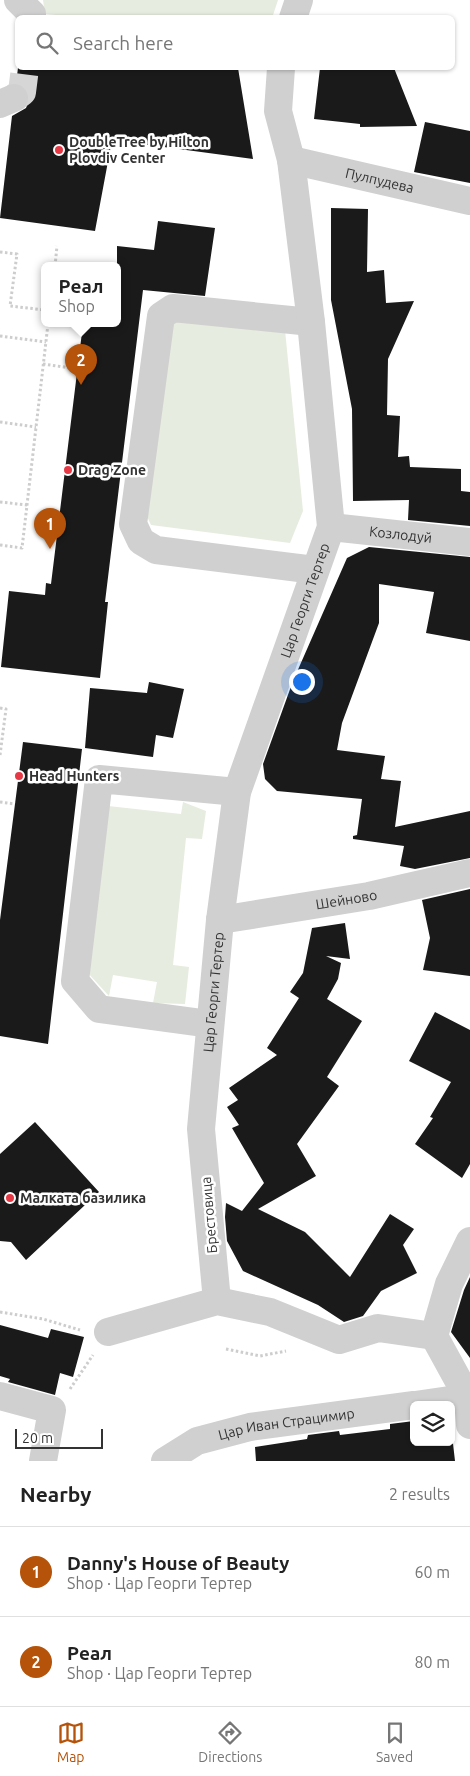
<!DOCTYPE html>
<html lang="en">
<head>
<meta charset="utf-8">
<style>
  body { margin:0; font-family:Ubuntu,sans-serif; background:#f2f2f2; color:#222 }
  .controls { position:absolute; right:15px; bottom:15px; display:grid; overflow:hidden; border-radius:8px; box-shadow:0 1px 4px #0004 }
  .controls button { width:45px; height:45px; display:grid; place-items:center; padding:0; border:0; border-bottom:1px solid #e0e0e0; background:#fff; color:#222; font:25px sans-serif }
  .scale { position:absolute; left:15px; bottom:12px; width:88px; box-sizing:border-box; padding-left:5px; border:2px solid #333; border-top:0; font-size:14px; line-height:18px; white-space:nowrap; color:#333; -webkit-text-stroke:4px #fff; paint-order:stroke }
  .you { position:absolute; left:301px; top:681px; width:18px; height:18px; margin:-12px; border:4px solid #fff; border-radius:50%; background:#1a73e8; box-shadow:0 0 0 8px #1a73e833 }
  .badge { display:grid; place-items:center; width:32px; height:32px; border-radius:50%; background:#b45309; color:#fff; font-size:16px; font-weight:700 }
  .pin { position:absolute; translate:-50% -41px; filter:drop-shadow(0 1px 2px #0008) }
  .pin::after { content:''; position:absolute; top:26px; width:18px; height:15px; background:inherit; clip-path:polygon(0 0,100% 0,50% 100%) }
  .popup { position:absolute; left:41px; top:262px; width:80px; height:65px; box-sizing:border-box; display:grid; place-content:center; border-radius:8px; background:#fff; filter:drop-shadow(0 1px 4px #0005); font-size:16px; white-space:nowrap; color:#767676 }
  .popup b { font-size:19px; color:#222 }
  .popup::after { content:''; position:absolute; left:50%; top:100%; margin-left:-10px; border:10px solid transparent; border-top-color:#fff }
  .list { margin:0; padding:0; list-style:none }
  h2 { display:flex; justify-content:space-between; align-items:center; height:65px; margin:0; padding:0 20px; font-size:21px }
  h2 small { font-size:16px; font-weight:400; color:#767676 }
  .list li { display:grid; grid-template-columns:32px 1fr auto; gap:15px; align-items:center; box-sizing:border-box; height:90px; padding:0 20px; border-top:1px solid #e0e0e0 }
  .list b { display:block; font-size:19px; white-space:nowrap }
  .list p { margin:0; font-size:16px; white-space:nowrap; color:#767676 }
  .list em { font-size:16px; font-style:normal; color:#767676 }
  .icon { flex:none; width:28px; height:28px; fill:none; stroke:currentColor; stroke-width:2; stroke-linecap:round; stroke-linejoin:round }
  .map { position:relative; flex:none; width:470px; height:1461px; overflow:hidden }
  .search { position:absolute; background:#fff; box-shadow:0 1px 4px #0004; left:15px; right:15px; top:15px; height:55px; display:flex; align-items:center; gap:12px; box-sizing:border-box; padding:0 18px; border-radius:8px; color:#767676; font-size:19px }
  .sheet { height:245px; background:#fff }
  nav { display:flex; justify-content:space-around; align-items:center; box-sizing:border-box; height:70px; border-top:1px solid #e0e0e0; background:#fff; font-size:14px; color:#767676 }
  nav a { display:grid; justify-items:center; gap:2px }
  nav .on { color:#b45309 }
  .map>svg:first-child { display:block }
  .green { fill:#e6ecdf }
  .building { fill:#1a1a1a }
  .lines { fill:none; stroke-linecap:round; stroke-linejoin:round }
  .minor-tunnel { stroke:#d6d6d6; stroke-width:28; stroke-dasharray:28 14; stroke-linecap:butt }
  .path { stroke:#cdcdcd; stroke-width:3; stroke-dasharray:2.5 2.5; stroke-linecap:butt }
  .minor { stroke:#d0d0d0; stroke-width:28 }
  .poi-dot { fill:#e63946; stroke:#fff; stroke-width:2 }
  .labels { text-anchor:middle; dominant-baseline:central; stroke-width:5; stroke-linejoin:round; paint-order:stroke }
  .poi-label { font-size:14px; font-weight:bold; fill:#333; stroke:#fff; text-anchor:start }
  .street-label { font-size:14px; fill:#333; stroke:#fff }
</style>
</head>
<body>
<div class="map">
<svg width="470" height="1461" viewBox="0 0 470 1461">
  <rect width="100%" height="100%" fill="#fff"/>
  <path class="green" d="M 43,0 L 278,0 L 272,18 L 77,17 L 45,14 Z
    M 174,317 L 285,330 L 303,511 L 290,543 L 151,525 L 143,508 Z
    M 183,802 L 206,811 L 202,839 L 186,838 L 173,965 L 189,967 L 185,1004 L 153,1003 L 157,982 L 113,975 L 109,996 L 87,972 L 108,806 L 181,814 Z"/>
  <path class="building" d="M 18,68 L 238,68 L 253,159 L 112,140 L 95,231 L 0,218 L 12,116 L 26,108 L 29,100 L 28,91 L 23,85 L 16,83 Z
    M 320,68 L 394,68 L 417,126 L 360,127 L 360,124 L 314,119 Z
    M 425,122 L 470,131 L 470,183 L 414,172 Z
    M 331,208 L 368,209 L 367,272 L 384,270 L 386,303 L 414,301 L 388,359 L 387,415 L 400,416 L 398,457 L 409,456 L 410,467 L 461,469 L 461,491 L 470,492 L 470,526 L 408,520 L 409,500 L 353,501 L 352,409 L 331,300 Z
    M 158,221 L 215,228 L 205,296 L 143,290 L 105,602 L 108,602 L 100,678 L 1,667 L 9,591 L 45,595 L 46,583 L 51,584 L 83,324 L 117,324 L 117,246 L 154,250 Z
    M 369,547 L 470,557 L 470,641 L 426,633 L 434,592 L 379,584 L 379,623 L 342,723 L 337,750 L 385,756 L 381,779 L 401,781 L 395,827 L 470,811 L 470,858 L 415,869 L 400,866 L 404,846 L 353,839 L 353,836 L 357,835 L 362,799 L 277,791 L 265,779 L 263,764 L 293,681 L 347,558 Z
    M 149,682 L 184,689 L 173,738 L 156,735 L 153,757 L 85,748 L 90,688 L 147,693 Z
    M 23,742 L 82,749 L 48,1044 L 0,1036 L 0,920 Z
    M 470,889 L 470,976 L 423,970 L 430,938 L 422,900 Z
    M 345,923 L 350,959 L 326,956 L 341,963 L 338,979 L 327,999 L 362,1021 L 327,1077 L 339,1086 L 297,1144 L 316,1176 L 258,1209 L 305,1232 L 350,1277 L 390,1214 L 414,1229 L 403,1245 L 417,1273 L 381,1291 L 363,1316 L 344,1322 L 318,1305 L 243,1271 L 227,1241 L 225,1217 L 226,1203 L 242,1211 L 264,1183 L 232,1128 L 239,1125 L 227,1107 L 238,1100 L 229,1088 L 277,1055 L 267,1048 L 299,998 L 290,992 L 303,973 L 312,928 Z
    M 435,1012 L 470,1030 L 470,1164 L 462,1178 L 415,1144 L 433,1118 L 430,1117 L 451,1082 L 409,1061 Z
    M 35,1122 L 99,1192 L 26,1260 L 11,1242 L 0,1241 L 0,1154 Z
    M 470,1277 L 470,1358 L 451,1332 L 464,1290 Z
    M 0,1325 L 48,1338 L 51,1329 L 84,1337 L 73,1377 L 60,1373 L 55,1395 L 8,1382 L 10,1379 L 0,1376 Z
    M 414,1421 L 414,1442 L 451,1442 L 451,1426 L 455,1461 L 256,1461 L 255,1447 L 307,1439 L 308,1435 L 339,1431 L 340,1435 L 390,1429 L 390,1424 Z"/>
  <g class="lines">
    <path class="minor-tunnel" d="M 14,98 L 22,92 L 25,68"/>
    <path class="path" d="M 0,252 L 17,254 L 10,306 L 45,310
      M 55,266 L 57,246
      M 0,336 L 46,342
      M 43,364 L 78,369
      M 0,422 L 36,427
      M 0,502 L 27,505
      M 0,545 L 22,548 L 48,324
      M 0,708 L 6,709 L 0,755
      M 0,802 L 15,804
      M 0,1312 L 43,1319 L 80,1330
      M 226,1349 L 260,1356 L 286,1351
      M 70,1389 L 93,1355"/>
    <g class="minor">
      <path d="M 18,0 L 32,14 L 32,18"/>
      <path d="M 293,18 L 299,0"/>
      <path d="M 0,104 L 14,98"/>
      <path id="s1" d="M 291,160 L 470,201"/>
      <path d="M 311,322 L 173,308 L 161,316 L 133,524 L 141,541 L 156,550 L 315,570"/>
      <path id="s2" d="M 331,527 L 470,542"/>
      <path id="s3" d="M 220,920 L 369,896 L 470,873"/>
      <path d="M 210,1024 L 99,1009 L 75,981 L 99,779 L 237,792"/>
      <path d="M 470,1241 L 449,1284 L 434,1336 L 468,1398 L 470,1425"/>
      <path id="s4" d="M 217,1301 L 201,1129 L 220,920 L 237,792 L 331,527 L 311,322 L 291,160 L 278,111 L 281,68"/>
      <path d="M 108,1332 L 217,1301 L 270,1312 L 339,1340 L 378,1328 L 434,1336"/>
      <path d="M 0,1396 L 52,1410 L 43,1461"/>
      <path d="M 415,1405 L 470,1397"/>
      <path id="s5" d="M 165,1461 L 197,1441 L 250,1427 L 414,1405"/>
    </g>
  </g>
  <g class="poi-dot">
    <circle cx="59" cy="150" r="5"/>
    <circle cx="68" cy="470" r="5"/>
    <circle cx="19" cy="776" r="5"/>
    <circle cx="10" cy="1198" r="5"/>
  </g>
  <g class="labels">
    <g class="poi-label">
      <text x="69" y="142">DoubleTree by Hilton<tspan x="69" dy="16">Plovdiv Center</tspan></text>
      <text x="78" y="470">Drag Zone</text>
      <text x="29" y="776">Head Hunters</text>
      <text x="20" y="1198">Малката базилика</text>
    </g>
    <g class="street-label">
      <text stroke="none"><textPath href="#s1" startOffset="91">Пулпудева</textPath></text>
      <text stroke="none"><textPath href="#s2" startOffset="70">Козлодуй</textPath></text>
      <text stroke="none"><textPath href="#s4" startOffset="715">Цар Георги Тертер</textPath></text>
      <text stroke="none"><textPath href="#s3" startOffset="128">Шейново</textPath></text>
      <text stroke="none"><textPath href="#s4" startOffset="310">Цар Георги Тертер</textPath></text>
      <text transform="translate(209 1215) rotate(-95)">Брестовица</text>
      <text stroke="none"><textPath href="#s5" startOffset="129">Цар Иван Страцимир</textPath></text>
    </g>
  </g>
</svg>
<div class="controls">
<button><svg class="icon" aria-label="layers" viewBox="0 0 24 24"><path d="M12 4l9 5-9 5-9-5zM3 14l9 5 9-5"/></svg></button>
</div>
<div class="scale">20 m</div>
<div class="you"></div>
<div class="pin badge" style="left:50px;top:549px">1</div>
<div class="pin badge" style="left:81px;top:385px">2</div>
<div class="popup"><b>Реал</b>Shop</div>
<div class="search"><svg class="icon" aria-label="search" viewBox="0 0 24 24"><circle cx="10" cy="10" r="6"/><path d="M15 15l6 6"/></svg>Search here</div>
</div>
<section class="sheet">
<h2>Nearby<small>2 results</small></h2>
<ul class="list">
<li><span class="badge">1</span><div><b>Danny's House of Beauty</b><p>Shop · Цар Георги Тертер</p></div><em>60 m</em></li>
<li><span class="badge">2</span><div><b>Реал</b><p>Shop · Цар Георги Тертер</p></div><em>80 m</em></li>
</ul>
</section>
<nav>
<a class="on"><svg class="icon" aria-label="map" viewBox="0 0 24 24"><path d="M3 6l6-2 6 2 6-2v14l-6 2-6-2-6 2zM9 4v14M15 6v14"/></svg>Map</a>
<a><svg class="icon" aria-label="directions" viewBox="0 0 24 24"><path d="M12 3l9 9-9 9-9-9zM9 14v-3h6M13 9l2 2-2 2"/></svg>Directions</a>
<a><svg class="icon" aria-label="saved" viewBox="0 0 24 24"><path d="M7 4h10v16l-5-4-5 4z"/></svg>Saved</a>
</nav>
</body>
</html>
